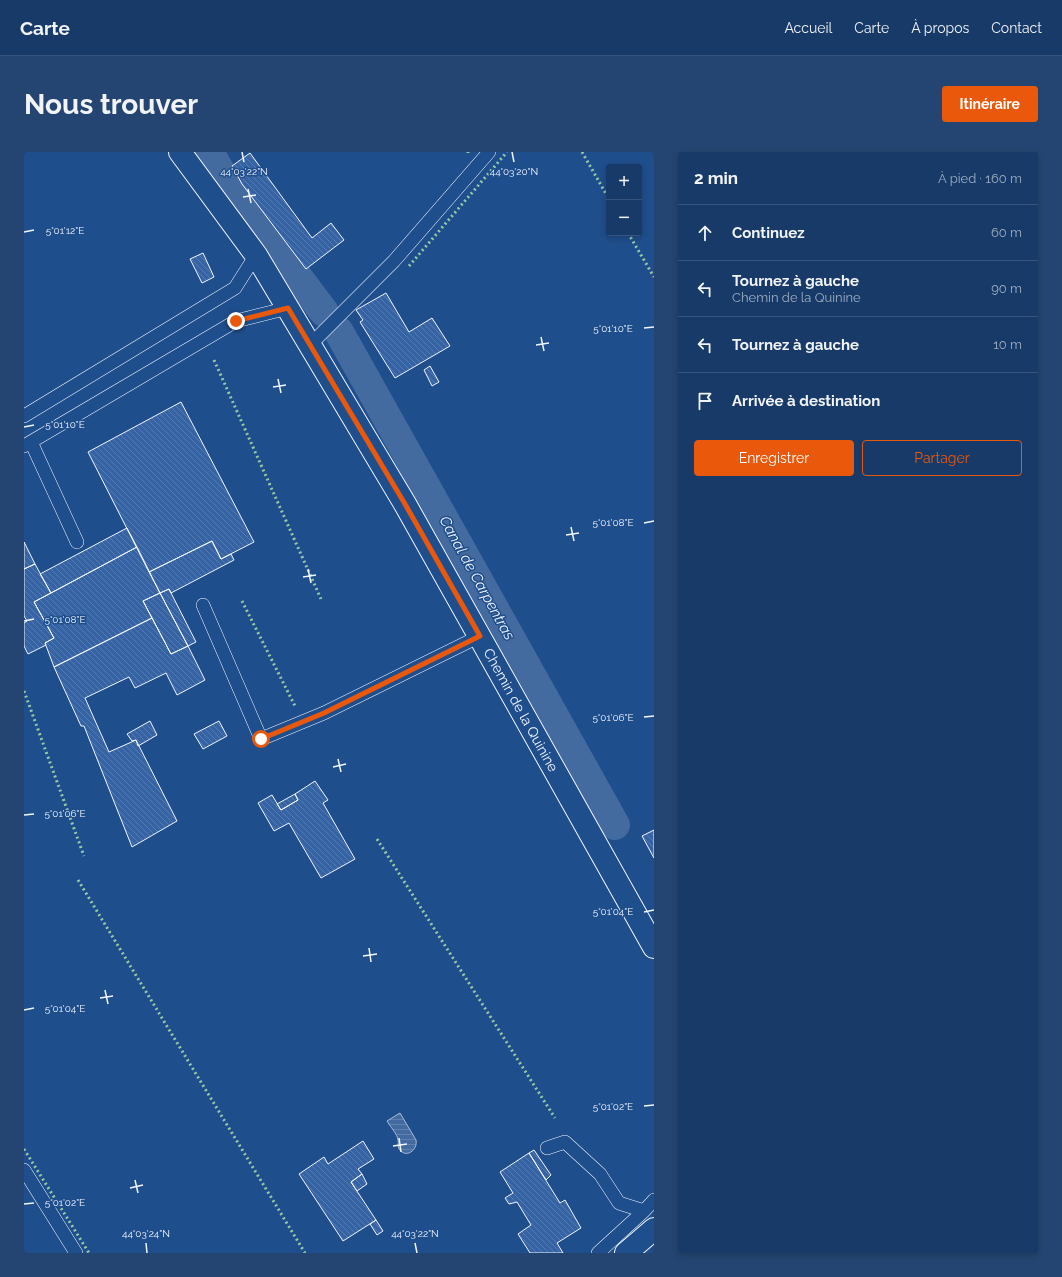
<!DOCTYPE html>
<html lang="fr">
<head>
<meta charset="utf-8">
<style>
  body { margin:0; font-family:Raleway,sans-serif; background:#244571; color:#f1f3f6 }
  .controls { position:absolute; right:12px; top:12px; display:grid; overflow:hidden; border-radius:4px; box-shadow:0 2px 6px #0003 }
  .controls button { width:36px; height:36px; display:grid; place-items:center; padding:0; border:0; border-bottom:1px solid #36547d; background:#173a69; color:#f1f3f6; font:20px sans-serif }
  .stop { position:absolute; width:12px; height:12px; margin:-9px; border:3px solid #ea580c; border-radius:50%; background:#fff }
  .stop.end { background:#ea580c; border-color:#fff; box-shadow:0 1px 4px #0008 }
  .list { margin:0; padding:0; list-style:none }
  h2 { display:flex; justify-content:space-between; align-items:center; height:52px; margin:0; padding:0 16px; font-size:17px }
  h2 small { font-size:13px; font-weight:400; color:#9eadc0 }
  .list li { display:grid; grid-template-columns:26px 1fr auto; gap:12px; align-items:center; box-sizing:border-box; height:56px; padding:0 16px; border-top:1px solid #36547d }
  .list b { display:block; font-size:15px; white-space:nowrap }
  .list p { margin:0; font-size:13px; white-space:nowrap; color:#9eadc0 }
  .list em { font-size:13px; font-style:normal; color:#9eadc0 }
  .actions { display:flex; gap:8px; padding:12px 16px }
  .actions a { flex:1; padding:9px 0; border:1px solid #ea580c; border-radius:4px; text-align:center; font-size:14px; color:#ea580c }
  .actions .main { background:#ea580c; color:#fff }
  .icon { flex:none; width:22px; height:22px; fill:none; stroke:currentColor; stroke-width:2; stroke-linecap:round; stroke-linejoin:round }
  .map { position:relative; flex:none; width:630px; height:1101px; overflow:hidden; border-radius:4px }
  header { display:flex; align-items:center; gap:24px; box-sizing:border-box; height:56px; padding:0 20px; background:#173a69; border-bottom:1px solid #36547d }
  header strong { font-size:19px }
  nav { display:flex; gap:22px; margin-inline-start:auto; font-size:14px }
  .intro { display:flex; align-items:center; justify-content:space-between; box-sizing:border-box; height:96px; padding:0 24px }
  h1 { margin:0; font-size:28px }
  .button { padding:10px 18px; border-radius:4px; background:#ea580c; color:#fff; font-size:14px; font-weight:700 }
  main { display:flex; gap:24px; padding:0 24px }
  aside { flex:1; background:#173a69; border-radius:4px; box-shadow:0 2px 6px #0003 }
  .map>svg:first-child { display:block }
  .water { fill:url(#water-rules); stroke:#a8bbd7 }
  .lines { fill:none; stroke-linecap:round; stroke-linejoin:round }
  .canal { stroke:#446ba0; stroke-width:30 }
  .building { fill:url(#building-back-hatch); stroke:#f2f6ff }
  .service-casing { stroke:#f2f6ff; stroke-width:14 }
  .minor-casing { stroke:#f2f6ff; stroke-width:24 }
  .service { stroke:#1f4e8c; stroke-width:13 }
  .minor { stroke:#1f4e8c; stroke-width:22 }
  .hedge { stroke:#97c8a6; stroke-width:3; stroke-dasharray:2 3; stroke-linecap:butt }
  .route { stroke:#ea580c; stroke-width:5 }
  .ticks { fill:none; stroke:#f2f6ff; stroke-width:1.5 }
  .labels { text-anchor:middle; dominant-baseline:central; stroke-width:3; stroke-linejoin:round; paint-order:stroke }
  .street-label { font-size:14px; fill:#f2f6ff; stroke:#1f4e8c }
  .water-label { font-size:15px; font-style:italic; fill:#f2f6ff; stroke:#1f4e8c }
  .ticks-label { font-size:10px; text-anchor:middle; fill:#f2f6ff; stroke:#1f4e8c; stroke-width:3; stroke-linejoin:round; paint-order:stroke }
</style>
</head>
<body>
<header>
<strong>Carte</strong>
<nav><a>Accueil</a><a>Carte</a><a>À propos</a><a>Contact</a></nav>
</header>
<div class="intro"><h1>Nous trouver</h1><a class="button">Itinéraire</a></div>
<main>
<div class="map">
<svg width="630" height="1101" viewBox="0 0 630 1101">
  <defs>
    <pattern id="water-rules" width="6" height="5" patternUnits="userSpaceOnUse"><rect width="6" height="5" fill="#446ba0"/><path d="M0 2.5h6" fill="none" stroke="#5f81ae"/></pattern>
    <pattern id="building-back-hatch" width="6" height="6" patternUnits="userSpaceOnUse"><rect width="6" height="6" fill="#3563a3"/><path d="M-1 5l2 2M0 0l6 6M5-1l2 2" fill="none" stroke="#537ab1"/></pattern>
  </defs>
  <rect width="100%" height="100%" fill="#1f4e8c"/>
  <path class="water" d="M 376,961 L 392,988 C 394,998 382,1007 375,997 C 373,993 375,991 374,988 C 374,983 365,973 363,969 Z"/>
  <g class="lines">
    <path class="canal" d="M 185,0 L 202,30 L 300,160
      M 315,180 L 591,673"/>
  </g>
  <path class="building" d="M 226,1 L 288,86 L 307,71 L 320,88 L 282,117 L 218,32 L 208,14 Z
    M 179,101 L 190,125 L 178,131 L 166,107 Z
    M 362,141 L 385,180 L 408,166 L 426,194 L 371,226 L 336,170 L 339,168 L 332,158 Z
    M 406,214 L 415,230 L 408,234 L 400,218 Z
    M 157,250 L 230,390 L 197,407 L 188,389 L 125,420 L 64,300 Z
    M 103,376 L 113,395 L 27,441 L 16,422 Z
    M 188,389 L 197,407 L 207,402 L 210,408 L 147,441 L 145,437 L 136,441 L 125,420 Z
    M 0,390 L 11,412 L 0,417 Z
    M 113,395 L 136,441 L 119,449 L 128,466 L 30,515 L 21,491 L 30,486 L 10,450 Z
    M 11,412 L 27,441 L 10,450 L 30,486 L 21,491 L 22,493 L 4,502 L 0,494 L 0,471 L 3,469 L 0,464 L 0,417 Z
    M 145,437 L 172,490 L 164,494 L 136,441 Z
    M 136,441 L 164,494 L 147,502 L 119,449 Z
    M 128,466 L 147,502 L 164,494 L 181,528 L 153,543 L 142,521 L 111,536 L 105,525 L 61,546 L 85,600 L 112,588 L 153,669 L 108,695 L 60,574 L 57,574 L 30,515 Z
    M 126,569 L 133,583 L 114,594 L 112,588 L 108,589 L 103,582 Z
    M 195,569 L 203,584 L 179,597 L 170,582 Z
    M 291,629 L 304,648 L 299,651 L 331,707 L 297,726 L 265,671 L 250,679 L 234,651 L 248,643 L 257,658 L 274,648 L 271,642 Z
    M 271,642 L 274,648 L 257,658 L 253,652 Z
    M 630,678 L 630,706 L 618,684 Z
    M 339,989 L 350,1007 L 334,1017 L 338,1022 L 327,1030 L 352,1068 L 319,1089 L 275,1022 L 300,1005 L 304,1012 Z
    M 510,998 L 527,1023 L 522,1028 L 505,1001 Z
    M 505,1001 L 536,1051 L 541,1048 L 557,1076 L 533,1091 L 539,1101 L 506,1101 L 494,1082 L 507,1073 L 493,1050 L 485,1052 L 481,1046 L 489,1041 L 476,1020 Z
    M 338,1022 L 343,1032 L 333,1039 L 327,1030 Z
    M 352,1068 L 359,1079 L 353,1083 L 346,1072 Z"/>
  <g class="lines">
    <g class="service-casing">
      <path id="service" d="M 286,193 L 370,109 L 465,0
        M 0,264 L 211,136 L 232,103
        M 7,290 L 53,390
        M 0,294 L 212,169 L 264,156
        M 179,453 L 237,587 L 300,561 L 456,484
        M 523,996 L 541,990 L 576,1022 L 595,1051 L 620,1059 L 630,1048
        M 0,1018 L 52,1101
        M 574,1101 L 620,1059"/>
    </g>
    <g class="minor-casing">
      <path id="minor" d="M 156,0 L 232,103 L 381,352 L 630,795
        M 602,1101 L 630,1077"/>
    </g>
    <use href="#service" class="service"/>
    <use href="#minor" class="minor"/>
    <path class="hedge" d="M 444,0 L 444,1
      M 558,0 L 585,47
      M 604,81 L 630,125
      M 385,114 L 483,0
      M 190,208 L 297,447
      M 218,449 L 271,554
      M 0,539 L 60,704
      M 353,687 L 531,966
      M 54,728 L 281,1101
      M 0,997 L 65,1101"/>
  </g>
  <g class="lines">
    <path class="route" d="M 212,169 L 264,156 L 381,352 L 456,484 L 300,561 L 237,587"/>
  </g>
  <path class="ticks" d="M 218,0 L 220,10M 488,0 L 490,10M 224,37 L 227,51M 219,45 L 232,43M 0,80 L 10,78M 620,176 L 630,175M 517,185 L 520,199M 512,193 L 525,191M 254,227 L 257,241M 249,235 L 262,233M 0,275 L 10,273M 620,371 L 630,369M 547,375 L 550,389M 542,383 L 555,381M 284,417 L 287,431M 279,425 L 292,423M 0,469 L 10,467M 620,565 L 630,564M 314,607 L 317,620M 309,615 L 322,612M 0,663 L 10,662M 620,760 L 630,758M 345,796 L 347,810M 339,804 L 353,802M 81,838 L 84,852M 76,846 L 89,844M 0,858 L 10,856M 620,954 L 630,953M 375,986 L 377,1000M 369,994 L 383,992M 111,1028 L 114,1041M 106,1036 L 119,1033M 0,1052 L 10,1051M 122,1091 L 123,1101M 391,1091 L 393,1101"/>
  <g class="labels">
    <g class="street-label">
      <text transform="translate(497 558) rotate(61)">Chemin de la Quinine</text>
    </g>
    <g class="water-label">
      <text transform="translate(453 426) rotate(61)">Canal de Carpentras</text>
    </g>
  </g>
  <g class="ticks-label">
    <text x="220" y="23">44°03'22"N</text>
    <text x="490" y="23">44°03'20"N</text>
    <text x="41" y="82">5°01'12"E</text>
    <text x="589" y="180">5°01'10"E</text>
    <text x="41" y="276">5°01'10"E</text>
    <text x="589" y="374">5°01'08"E</text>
    <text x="41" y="471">5°01'08"E</text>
    <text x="589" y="569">5°01'06"E</text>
    <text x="41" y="665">5°01'06"E</text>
    <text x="589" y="763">5°01'04"E</text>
    <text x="41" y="860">5°01'04"E</text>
    <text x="589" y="958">5°01'02"E</text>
    <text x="41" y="1054">5°01'02"E</text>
    <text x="122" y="1085">44°03'24"N</text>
    <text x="391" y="1085">44°03'22"N</text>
  </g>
</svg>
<div class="controls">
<button>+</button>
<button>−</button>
</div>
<div class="stop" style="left:237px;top:587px"></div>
<div class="stop end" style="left:212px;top:169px"></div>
</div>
<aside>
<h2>2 min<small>À pied · 160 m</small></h2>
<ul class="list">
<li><svg class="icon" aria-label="ahead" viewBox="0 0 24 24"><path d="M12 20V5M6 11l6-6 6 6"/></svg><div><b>Continuez</b></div><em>60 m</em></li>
<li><svg class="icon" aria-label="left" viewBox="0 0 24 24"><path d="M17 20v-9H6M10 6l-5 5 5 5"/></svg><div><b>Tournez à gauche</b><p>Chemin de la Quinine</p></div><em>90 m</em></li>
<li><svg class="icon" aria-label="left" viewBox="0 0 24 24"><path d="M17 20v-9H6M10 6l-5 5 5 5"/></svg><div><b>Tournez à gauche</b></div><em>10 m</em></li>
<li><svg class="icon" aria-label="arrive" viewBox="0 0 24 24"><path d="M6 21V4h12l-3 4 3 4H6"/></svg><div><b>Arrivée à destination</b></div></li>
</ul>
<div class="actions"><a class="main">Enregistrer</a><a>Partager</a></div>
</aside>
</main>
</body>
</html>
